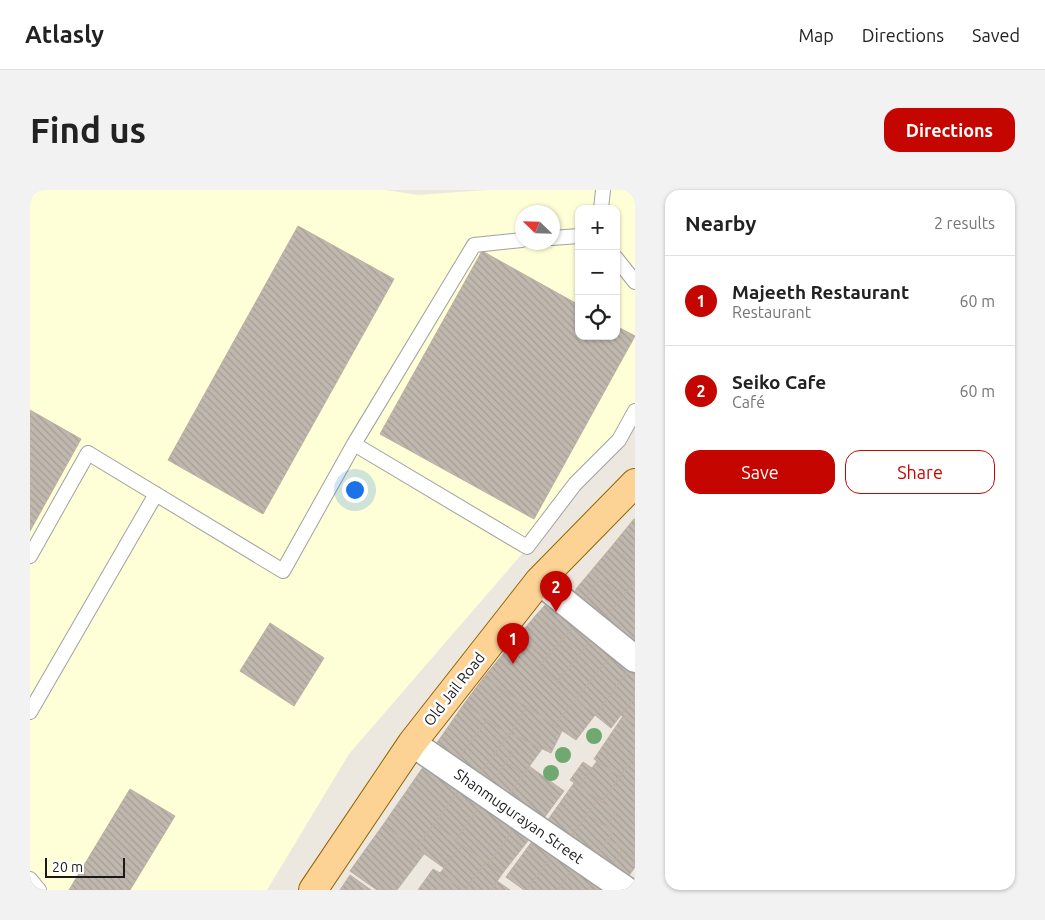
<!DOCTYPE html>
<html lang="en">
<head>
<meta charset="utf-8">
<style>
  body { margin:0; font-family:Ubuntu,sans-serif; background:#f2f2f2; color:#222 }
  .controls { position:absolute; right:15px; top:15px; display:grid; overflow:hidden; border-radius:10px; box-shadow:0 1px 4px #0004 }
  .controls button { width:45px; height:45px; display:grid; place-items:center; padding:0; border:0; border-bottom:1px solid #e0e0e0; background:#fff; color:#222; font:25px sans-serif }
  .compass { position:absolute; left:485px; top:15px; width:45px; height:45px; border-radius:50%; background:#fff; box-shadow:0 1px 4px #0004; rotate:293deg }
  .scale { position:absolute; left:15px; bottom:12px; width:80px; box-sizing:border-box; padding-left:5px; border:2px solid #1a1a1a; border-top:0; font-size:14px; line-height:18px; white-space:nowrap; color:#1a1a1a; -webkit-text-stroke:4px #fff; paint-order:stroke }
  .you { position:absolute; left:324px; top:299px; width:18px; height:18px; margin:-12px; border:4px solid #fff; border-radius:50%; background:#1a73e8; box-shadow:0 0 0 8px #1a73e833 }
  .badge { display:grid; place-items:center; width:32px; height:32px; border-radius:50%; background:#c50500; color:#fff; font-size:16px; font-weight:700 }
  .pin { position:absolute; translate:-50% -41px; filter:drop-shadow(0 1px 2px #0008) }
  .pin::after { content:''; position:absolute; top:26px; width:18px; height:15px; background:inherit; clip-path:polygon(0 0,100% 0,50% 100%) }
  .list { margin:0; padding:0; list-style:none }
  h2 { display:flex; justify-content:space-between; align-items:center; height:65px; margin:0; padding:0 20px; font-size:21px }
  h2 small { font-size:16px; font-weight:400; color:#767676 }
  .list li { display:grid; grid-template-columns:32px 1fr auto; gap:15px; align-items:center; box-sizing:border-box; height:90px; padding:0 20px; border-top:1px solid #e0e0e0 }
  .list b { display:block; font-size:19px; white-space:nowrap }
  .list p { margin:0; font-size:16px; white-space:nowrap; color:#767676 }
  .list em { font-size:16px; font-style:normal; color:#767676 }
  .actions { display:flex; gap:10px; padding:15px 20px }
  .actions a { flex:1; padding:11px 0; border:1px solid #c50500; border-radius:15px; text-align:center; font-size:18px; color:#c50500 }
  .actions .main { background:#c50500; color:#fff }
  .icon { flex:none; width:28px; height:28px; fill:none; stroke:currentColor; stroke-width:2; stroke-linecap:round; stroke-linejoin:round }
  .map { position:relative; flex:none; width:605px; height:700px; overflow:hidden; border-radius:15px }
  header { display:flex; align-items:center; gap:30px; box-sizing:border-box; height:70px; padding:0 25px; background:#fff; border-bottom:1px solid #e0e0e0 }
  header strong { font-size:24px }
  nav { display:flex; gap:28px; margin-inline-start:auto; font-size:18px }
  .intro { display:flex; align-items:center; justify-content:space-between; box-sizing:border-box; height:120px; padding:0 30px }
  h1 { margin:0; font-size:35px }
  .button { padding:12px 22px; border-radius:15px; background:#c50500; color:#fff; font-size:18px; font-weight:700 }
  main { display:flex; gap:30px; padding:0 30px }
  aside { flex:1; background:#fff; border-radius:15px; box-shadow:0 1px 4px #0004 }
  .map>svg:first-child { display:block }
  .education { fill:#feffd6; fill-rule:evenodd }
  .building { fill:url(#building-back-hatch); stroke:#beafa2 }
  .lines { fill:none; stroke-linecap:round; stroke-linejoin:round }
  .service-casing { stroke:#a1a1a1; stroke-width:16 }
  .minor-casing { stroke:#a1a1a1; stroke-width:29 }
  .primary-casing { stroke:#916500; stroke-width:30 }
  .service { stroke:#fff; stroke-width:14 }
  .minor { stroke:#fff; stroke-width:26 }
  .primary { stroke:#fcd295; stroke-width:28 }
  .tree { fill:#70a970 }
  .labels { text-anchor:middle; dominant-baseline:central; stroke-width:5; stroke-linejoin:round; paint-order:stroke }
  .street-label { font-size:15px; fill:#1a1a1a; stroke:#fff }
</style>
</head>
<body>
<header>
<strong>Atlasly</strong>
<nav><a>Map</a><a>Directions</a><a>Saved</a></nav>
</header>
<div class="intro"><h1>Find us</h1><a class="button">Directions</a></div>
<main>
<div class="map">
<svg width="605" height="700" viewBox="0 0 605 700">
  <defs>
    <pattern id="building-back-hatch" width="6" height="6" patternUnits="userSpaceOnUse" patternTransform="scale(1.25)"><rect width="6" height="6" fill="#c0b8af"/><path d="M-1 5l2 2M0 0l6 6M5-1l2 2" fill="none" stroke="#a49e96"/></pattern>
  </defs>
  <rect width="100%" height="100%" fill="#ece8df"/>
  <path class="education" d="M 0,0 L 356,0 L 388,5 L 457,0 L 605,0 L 605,233 L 319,564 L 237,700 L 0,700 ZM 549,19 L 586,19 L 586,146 L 549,146 ZM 492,22 L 522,22 L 522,52 L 492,52 Z"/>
  <path class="building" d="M 268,36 L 364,89 L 233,324 L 138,270 Z
    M 452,61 L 549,115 L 549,146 L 586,146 L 586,136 L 605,146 L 504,329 L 350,244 Z
    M 0,220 L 51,249 L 0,341 Z
    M 604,329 L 605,329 L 605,376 L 582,356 Z
    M 582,356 L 605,376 L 605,391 L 592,407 L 561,381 Z
    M 561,381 L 570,389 L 553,411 L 545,405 L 546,399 Z
    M 570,389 L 592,407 L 574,429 L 553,411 Z
    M 605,391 L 605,464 L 569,435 Z
    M 518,412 L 550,429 L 534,448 L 507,424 Z
    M 507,424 L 534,448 L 516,469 L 489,445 Z
    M 549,430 L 566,444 L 527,492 L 509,476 Z
    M 240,433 L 294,468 L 264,516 L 210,481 Z
    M 566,444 L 584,462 L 546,509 L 527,492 Z
    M 489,445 L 516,469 L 509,476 L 546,509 L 524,535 L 454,487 Z
    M 584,462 L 602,476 L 565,525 L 546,509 Z
    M 602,476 L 605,478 L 605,507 L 581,538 L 565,525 Z
    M 454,487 L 497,517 L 479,545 L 434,514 Z
    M 605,507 L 605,535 L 591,525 Z
    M 546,509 L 565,525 L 546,550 L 524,535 Z
    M 434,514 L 457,530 L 425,573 L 404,557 Z
    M 497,517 L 532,541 L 521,563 L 480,543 Z
    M 593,526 L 605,535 L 605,565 L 590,587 L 564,569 Z
    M 457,530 L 479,545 L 447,588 L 425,573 Z
    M 480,543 L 512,559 L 493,585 L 476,572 L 483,563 L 471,555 Z
    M 471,555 L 483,563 L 459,596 L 447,588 Z
    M 605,565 L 605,667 L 579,649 L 583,642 L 576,637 L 586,622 L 572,612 Z
    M 398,570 L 433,595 L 386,658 L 353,635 Z
    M 567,571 L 590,587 L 572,612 L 549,596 Z
    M 476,572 L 493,585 L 476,609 L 459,596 Z
    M 553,572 L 562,578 L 549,596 L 540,590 Z
    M 499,576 L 534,601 L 511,632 L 476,609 Z
    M 544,593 L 568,609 L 538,651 L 515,634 Z
    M 433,595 L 454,610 L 426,650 L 404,634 Z
    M 100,599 L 145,626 L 100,700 L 39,700 Z
    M 568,609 L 586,622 L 576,637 L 557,624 Z
    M 454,610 L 489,632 L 458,674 L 426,650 Z
    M 557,624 L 583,642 L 564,669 L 538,651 Z
    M 489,632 L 504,643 L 472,684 L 458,674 Z
    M 404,634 L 432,655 L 414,678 L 386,658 Z
    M 353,635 L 394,664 L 367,700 L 347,700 L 320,681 Z
    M 506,646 L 526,660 L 496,700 L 494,700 L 476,687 Z
    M 579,649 L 593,659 L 579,679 L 564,669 Z
    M 432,655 L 456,672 L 435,700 L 433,700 L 410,683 Z
    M 593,659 L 605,667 L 605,677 L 595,691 L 579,679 Z
    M 526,660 L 546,674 L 528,700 L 496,700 Z
    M 456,672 L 472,684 L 461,700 L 435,700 Z
    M 546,674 L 565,689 L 557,700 L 528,700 Z
    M 403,679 L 410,683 L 433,700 L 388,700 Z
    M 320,685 L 341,700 L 310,700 Z
    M 565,689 L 581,700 L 557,700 Z
    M 467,691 L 480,700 L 461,700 Z"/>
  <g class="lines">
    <g class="service-casing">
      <path id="service" d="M 571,19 L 573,0
        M 522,48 L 549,46
        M 492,50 L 444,55 L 324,254 L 497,357 L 545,294 L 589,250 L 605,221
        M 586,68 L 605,92
        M 0,366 L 58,263 L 253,381 L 324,254
        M 0,522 L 126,304
        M 0,689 L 9,700"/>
    </g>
    <g class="minor-casing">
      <path id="minor" d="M 509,391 L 605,469
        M 382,553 L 596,700"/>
    </g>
    <g class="primary-casing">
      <path id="primary" d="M 283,700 L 382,553 L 509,391 L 605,293"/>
    </g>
    <use href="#service" class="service"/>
    <use href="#minor" class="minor"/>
    <use href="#primary" class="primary"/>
  </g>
  <g class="tree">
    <circle cx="564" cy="546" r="8"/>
    <circle cx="533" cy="565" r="8"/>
    <circle cx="521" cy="583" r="8"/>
  </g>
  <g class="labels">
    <g class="street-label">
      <text transform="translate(424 499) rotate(-52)">Old Jail Road</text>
      <text transform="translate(489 626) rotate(35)">Shanmugurayan Street</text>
    </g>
  </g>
</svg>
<div class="controls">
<button>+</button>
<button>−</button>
<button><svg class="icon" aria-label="locate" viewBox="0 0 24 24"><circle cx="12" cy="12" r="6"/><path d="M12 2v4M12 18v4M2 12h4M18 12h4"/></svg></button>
</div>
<svg class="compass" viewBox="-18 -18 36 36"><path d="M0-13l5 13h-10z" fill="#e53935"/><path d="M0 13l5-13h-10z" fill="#767676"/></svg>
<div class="scale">20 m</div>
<div class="you"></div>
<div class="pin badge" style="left:483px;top:474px">1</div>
<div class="pin badge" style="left:526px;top:422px">2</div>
</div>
<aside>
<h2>Nearby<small>2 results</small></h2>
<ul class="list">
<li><span class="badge">1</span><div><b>Majeeth Restaurant</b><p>Restaurant</p></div><em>60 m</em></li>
<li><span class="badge">2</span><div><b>Seiko Cafe</b><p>Café</p></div><em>60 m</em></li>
</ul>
<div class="actions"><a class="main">Save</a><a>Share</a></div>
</aside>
</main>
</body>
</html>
